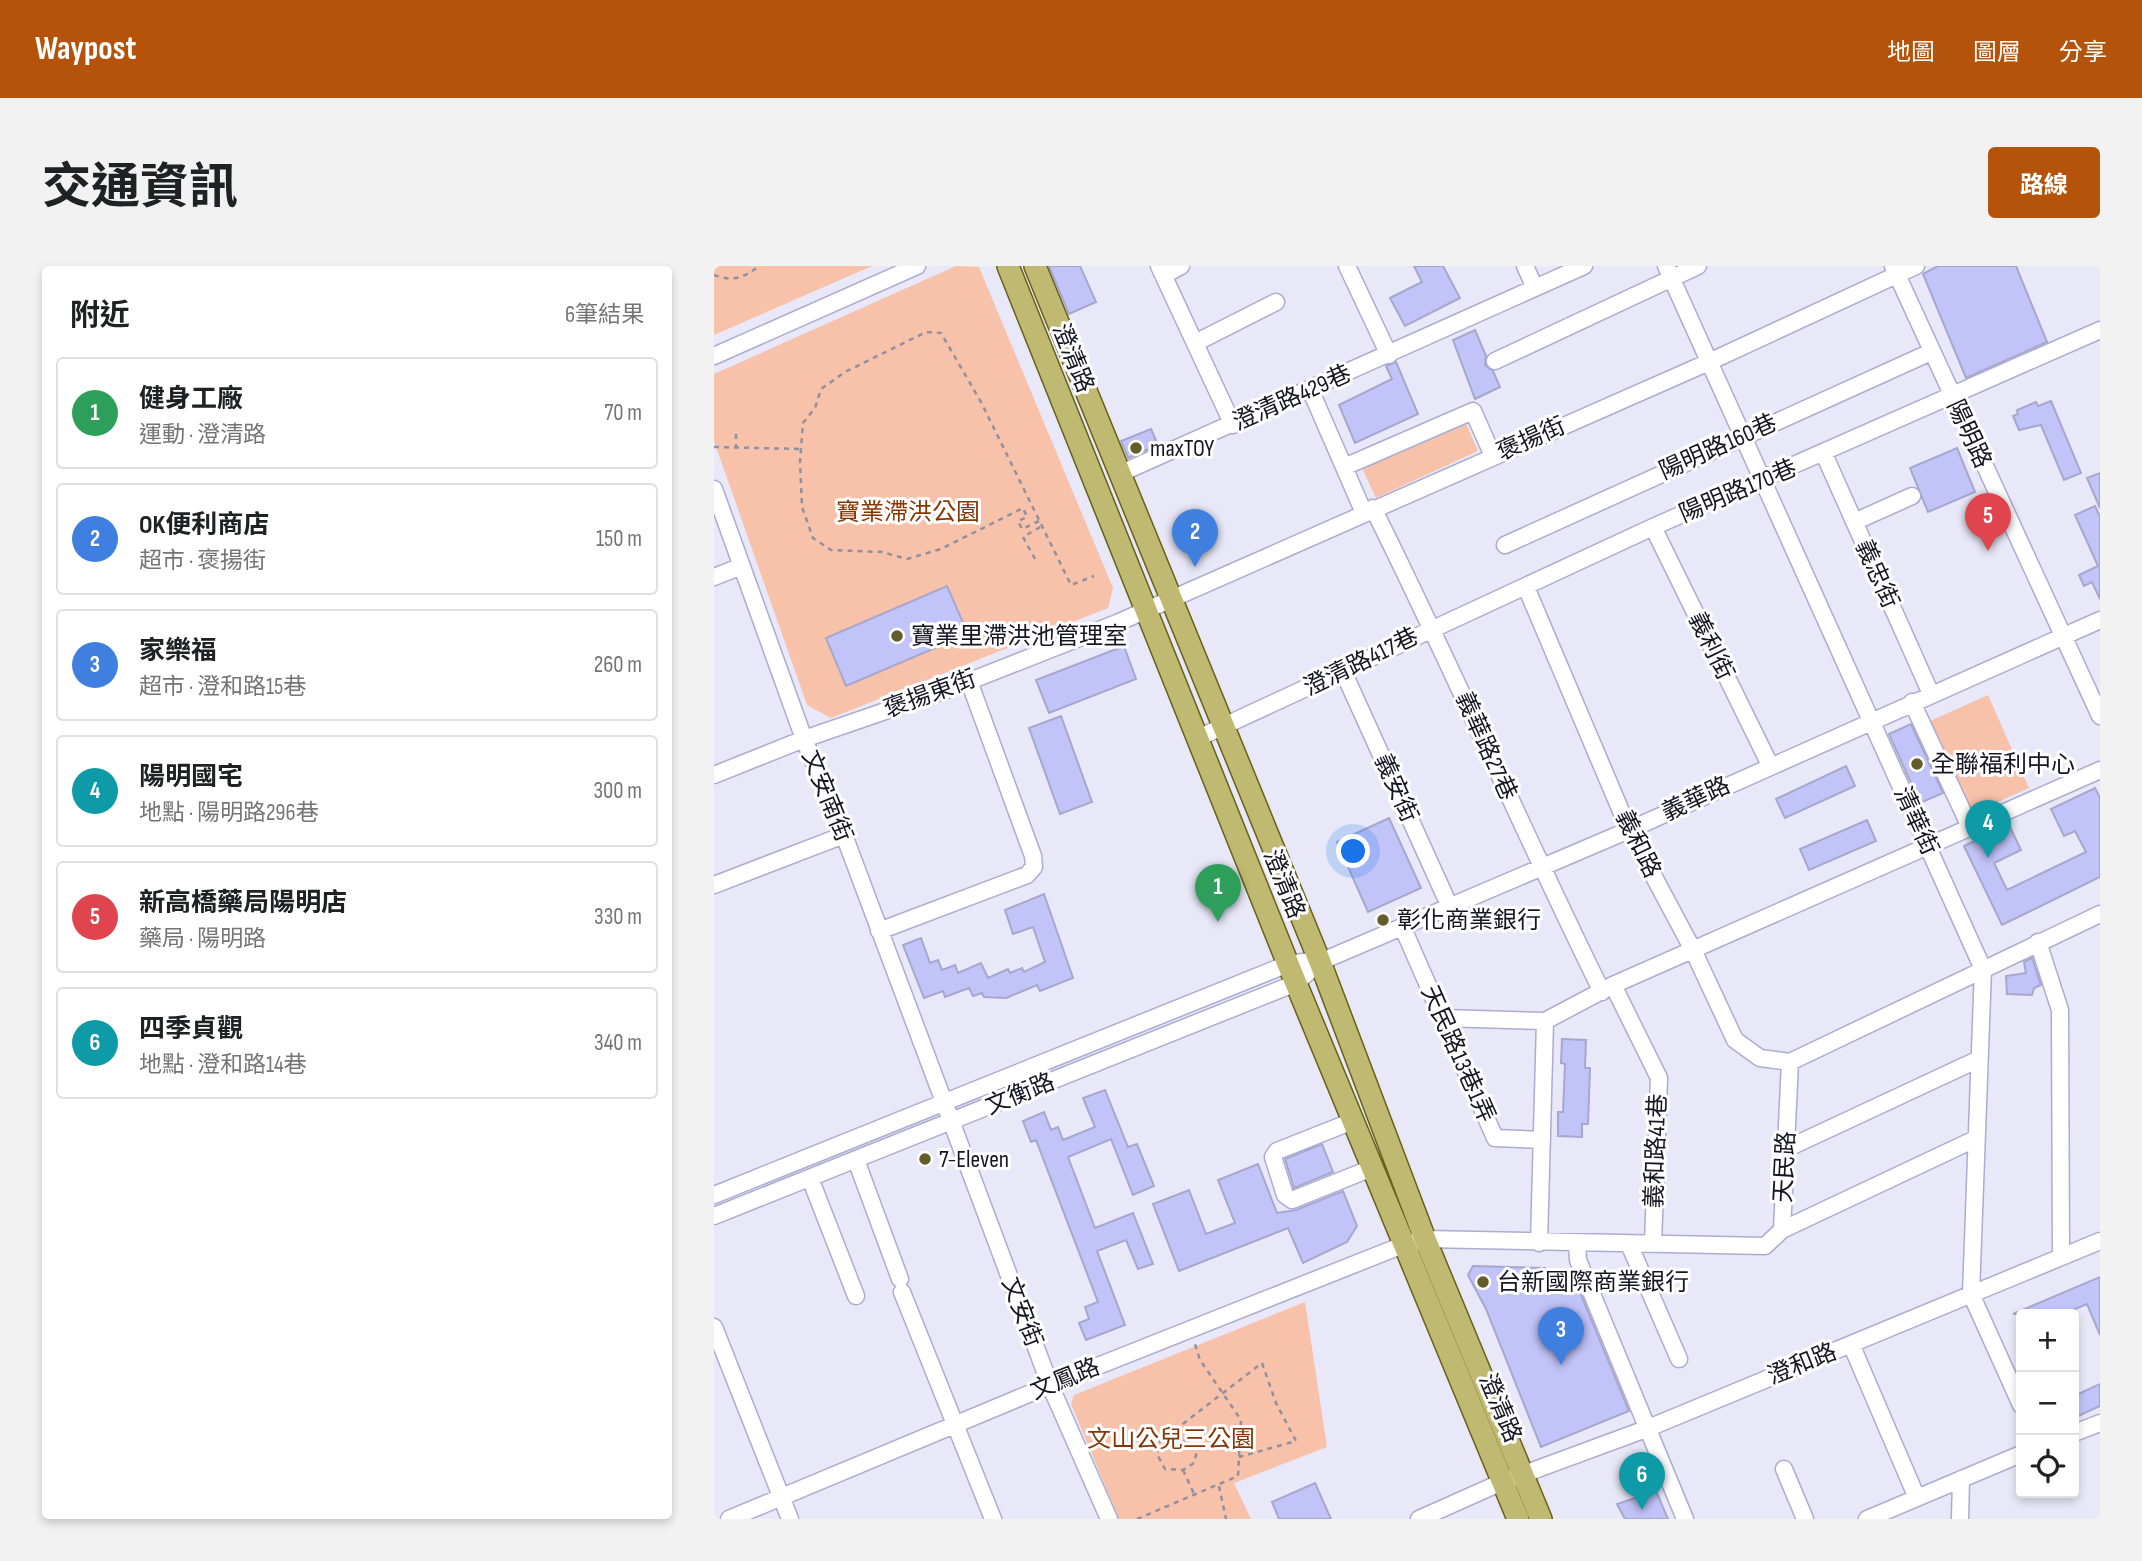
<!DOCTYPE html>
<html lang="zh-TW">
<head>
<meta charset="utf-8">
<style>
  body { margin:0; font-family:"Sofia Sans Condensed","Noto Sans TC",sans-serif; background:#f2f2f2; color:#202124 }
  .controls { position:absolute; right:21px; bottom:21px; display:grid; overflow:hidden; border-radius:7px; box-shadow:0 4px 10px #0003 }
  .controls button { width:63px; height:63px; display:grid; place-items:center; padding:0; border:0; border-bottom:2px solid #e0e0e0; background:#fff; color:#202124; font:35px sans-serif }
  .you { position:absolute; left:640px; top:586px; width:24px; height:24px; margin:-18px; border:5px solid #fff; border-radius:50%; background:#1a73e8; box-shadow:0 0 0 10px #1a73e833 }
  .badge { display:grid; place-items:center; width:46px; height:46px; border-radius:50%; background:#b45309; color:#fff; font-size:23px; font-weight:700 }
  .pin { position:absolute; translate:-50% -58px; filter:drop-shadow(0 2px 4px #0008) }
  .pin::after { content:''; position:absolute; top:37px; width:24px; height:21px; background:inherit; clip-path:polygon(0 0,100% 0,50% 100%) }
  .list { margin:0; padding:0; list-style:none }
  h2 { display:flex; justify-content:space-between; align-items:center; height:91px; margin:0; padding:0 28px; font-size:30px }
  h2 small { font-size:23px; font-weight:400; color:#757577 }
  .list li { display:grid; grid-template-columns:46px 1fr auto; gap:21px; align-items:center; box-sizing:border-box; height:112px; margin:0 14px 14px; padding:0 14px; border:2px solid #e0e0e0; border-radius:7px }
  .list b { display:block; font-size:26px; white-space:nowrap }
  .list p { margin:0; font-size:23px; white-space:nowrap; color:#757577 }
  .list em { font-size:23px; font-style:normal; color:#757577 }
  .icon { flex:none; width:38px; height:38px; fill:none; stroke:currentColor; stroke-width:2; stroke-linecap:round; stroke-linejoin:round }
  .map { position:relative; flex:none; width:1386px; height:1253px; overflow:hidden; border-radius:7px }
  header { display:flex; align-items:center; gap:42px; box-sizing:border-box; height:98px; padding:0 35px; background:#b45309; color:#fff }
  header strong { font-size:33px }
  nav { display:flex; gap:38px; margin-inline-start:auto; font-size:24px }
  .intro { display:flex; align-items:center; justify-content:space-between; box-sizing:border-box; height:168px; padding:0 42px }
  h1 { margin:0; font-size:49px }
  .button { padding:18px 32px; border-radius:7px; background:#b45309; color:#fff; font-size:24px; font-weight:700 }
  main { display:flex; gap:42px; padding:0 42px }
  aside { flex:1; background:#fff; border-radius:7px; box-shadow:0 4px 10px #0003 }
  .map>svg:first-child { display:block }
  .green { fill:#f8c1aa }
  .building { fill:#c2c3f9; stroke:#a6a7cc; stroke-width:2 }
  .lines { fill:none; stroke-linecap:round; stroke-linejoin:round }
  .minor-casing { stroke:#abacd1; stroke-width:19 }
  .major-casing { stroke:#686118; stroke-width:24 }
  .path { stroke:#90909f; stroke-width:2.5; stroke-dasharray:5 5; stroke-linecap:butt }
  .minor { stroke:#fff; stroke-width:16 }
  .major { stroke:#bfb971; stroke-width:21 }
  .poi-dot { fill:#625d2a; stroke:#fff; stroke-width:2.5 }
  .labels { text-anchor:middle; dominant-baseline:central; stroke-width:6; stroke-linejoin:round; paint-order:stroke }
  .street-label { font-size:24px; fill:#161523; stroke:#fff }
  .poi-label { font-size:24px; fill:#161523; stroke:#fff; text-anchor:start }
  .park-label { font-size:24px; fill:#883504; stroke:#fff }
</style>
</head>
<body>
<header>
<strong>Waypost</strong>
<nav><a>地圖</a><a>圖層</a><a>分享</a></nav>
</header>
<div class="intro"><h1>交通資訊</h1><a class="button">路線</a></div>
<main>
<aside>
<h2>附近<small>6筆結果</small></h2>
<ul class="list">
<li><span class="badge" style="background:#2e9e5b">1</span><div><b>健身工廠</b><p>運動 · 澄清路</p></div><em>70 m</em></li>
<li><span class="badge" style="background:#3f7fe0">2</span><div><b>OK便利商店</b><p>超市 · 褒揚街</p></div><em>150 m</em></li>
<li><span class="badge" style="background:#3f7fe0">3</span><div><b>家樂福</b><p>超市 · 澄和路15巷</p></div><em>260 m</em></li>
<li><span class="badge" style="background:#0f9aa8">4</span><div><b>陽明國宅</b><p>地點 · 陽明路296巷</p></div><em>300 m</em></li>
<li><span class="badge" style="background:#e0444e">5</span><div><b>新高橋藥局陽明店</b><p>藥局 · 陽明路</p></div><em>330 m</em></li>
<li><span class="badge" style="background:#0f9aa8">6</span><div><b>四季貞觀</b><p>地點 · 澄和路14巷</p></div><em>340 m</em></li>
</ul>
</aside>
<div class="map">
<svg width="1386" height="1253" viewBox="0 0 1386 1253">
  <rect width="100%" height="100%" fill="#e8e8f8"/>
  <path class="green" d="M 0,0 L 158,0 L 0,69 Z
    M 242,0 L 265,1 L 399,322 L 394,342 L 117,452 L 93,439 L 0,175 L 0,108 Z
    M 751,155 L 764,185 L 662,232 L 648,202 Z
    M 1274,429 L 1315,522 L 1257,548 L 1216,455 Z
    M 591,1036 L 613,1181 L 520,1217 L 537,1253 L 405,1253 L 357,1138 L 360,1129 Z"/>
  <path class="building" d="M 335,0 L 366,0 L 382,36 L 355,48 Z
    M 700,0 L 729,0 L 746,32 L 691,60 L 676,32 L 708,16 Z
    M 1224,0 L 1302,0 L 1333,76 L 1252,112 L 1209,8 Z
    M 761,64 L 772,90 L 771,99 L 779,105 L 786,121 L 761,133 L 739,74 Z
    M 682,96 L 704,148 L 641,177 L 625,139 L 678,113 L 672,100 Z
    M 1337,135 L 1367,207 L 1350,214 L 1327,159 L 1305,164 L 1299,150 L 1304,148 L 1303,144 L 1322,136 L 1324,140 Z
    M 437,163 L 444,179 L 414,192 L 407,175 Z
    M 1243,182 L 1261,226 L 1214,246 L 1196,202 Z
    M 1386,207 L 1386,242 L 1373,212 Z
    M 1381,240 L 1386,251 L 1386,333 L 1378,316 L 1370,320 L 1365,309 L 1384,300 L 1361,249 Z
    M 233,320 L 254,368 L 132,420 L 112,372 Z
    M 410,380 L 422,413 L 335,447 L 322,414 Z
    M 347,450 L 378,536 L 346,548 L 315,462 Z
    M 1197,458 L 1229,527 L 1206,537 L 1175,468 Z
    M 1132,500 L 1141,520 L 1071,552 L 1062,533 Z
    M 1381,522 L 1386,532 L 1386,611 L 1288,659 L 1250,580 L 1295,559 L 1307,584 L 1280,597 L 1293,624 L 1372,586 L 1361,565 L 1350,570 L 1337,543 Z
    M 675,552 L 707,622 L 654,646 L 623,576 Z
    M 1153,554 L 1162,575 L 1095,604 L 1086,583 Z
    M 330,628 L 359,712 L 326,725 L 323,719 L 292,732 L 270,731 L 268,727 L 259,730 L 255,722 L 231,731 L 229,725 L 210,732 L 189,679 L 207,672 L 216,697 L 224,694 L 228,704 L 241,699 L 244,707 L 267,697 L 274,712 L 294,703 L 296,707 L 308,702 L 310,706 L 331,696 L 319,661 L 299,668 L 291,644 Z
    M 1318,692 L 1327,719 L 1320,722 L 1318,729 L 1293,728 L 1292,710 L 1312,707 L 1310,696 Z
    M 848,773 L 872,774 L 871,802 L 876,802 L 874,858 L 868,858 L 868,871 L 844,870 L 844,846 L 849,846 L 851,798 L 847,797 Z
    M 391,824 L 414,881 L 423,878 L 440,920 L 419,929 L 397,873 L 354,891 L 381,962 L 419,947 L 439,998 L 424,1003 L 412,974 L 383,985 L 411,1059 L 372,1074 L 365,1057 L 375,1053 L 371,1041 L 384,1036 L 322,874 L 317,876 L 309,855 L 330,846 L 337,864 L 344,861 L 349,874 L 381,861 L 369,832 Z
    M 608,878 L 619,906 L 580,922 L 571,893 Z
    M 544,898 L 563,947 L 582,944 L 629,925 L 643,960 L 633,976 L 589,997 L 574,962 L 465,1005 L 439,938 L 475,924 L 492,968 L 521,957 L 504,914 Z
    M 759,1000 L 831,1002 L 843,1027 L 863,1019 L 915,1145 L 827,1181 L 772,1043 L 754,1009 Z
    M 1386,1011 L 1386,1069 L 1373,1038 L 1349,1048 L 1299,1048 Z
    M 1386,1118 L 1386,1140 L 1360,1152 L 1360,1130 Z
    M 601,1217 L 617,1253 L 565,1253 L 558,1236 Z
    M 942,1225 L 954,1253 L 911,1253 L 903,1238 Z"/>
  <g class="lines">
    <g class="minor-casing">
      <path id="minor" d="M 445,0 L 519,159
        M 633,0 L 675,89
        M 811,0 L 821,22
        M 952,0 L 1269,703 L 1257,1028 L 1307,1139
        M 1179,0 L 1386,450
        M 450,9 L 467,0
        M 481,77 L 562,36
        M 0,90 L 203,0
        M 781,95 L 984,0
        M 596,123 L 650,247
        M 1110,188 L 1217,428
        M 630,201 L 759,145 L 779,190
        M 405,208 L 870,0
        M 0,223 L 90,473 L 130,569 L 336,1119 L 395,1253
        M 659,242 C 739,402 809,566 888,726
        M 1140,256 L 1198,230
        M 939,261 L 1056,499
        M 791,279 L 1217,86
        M 0,311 L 28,300
        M 812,321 L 915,564 L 979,684 L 1021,774 L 1046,792 L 1076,796
        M 629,405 L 735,639
        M 1198,436 L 1255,559
        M 484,472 L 939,261 L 1386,64
        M 0,509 L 90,473 L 238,422 L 403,357 L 995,96 L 1202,0
        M 0,619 L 130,569
        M 688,660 L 781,872 L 828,874
        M 165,665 L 313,609 L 320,601 L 319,590 L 255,415
        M 1324,676 L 1346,744 L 1347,991
        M 899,719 L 945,812 L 939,978
        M 728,752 L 831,755 L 899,719 L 1386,504
        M 639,855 L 563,885 L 559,891 L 571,929 L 578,934 L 658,902
        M 1072,883 L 1265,793
        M 142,894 L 186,1013
        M 96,912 L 142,1030
        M 0,929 L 574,698 L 613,693 L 915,564 L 1386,354
        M 0,950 L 582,717 L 606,696
        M 1068,964 L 1261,873
        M 825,977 L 831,755
        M 863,977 L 864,994 L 971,1253
        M 915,978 L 965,1093
        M 188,1026 L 279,1253
        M 0,1061 L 76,1253
        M 1137,1078 L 1203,1232
        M 1360,1167 L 1386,1157
        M 1070,1203 L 1091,1253
        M 15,1253 L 336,1119 L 689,979 L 711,973 L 1051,980 L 1068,964 L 1076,796 L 1386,648
        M 705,1253 L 788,1216 L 932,1163 L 1386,975
        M 1153,1253 L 1307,1188
        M 1246,1253 L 1247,1213"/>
    </g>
    <g class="major-casing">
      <path id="major" d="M 294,0 L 574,698 L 804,1253
        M 321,0 L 606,696 L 711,973 L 827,1253"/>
    </g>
    <path class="path" d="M 0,9 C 18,16 30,12 45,0
      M 22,168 L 22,181
      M 0,181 L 87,183
      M 325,255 L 308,263 L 304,255 L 313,251 L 309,242 L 227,283 L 193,293 L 168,286 L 117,284 L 99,272 L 88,241 L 86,196 L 89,157 L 101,142 L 107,123 L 131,106 L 212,66 L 227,67 L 267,136 L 357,319 L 380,310
      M 321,293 L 309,271 L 328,260
      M 450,1172 C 466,1170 473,1173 483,1185 L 480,1197 L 469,1204 L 451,1203 L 444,1190 L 444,1177 L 548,1097 L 562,1137 L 582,1175 L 525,1191
      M 469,1204 L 481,1230
      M 505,1220 L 512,1253
      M 423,1253 L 524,1210 L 527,1154 L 486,1094 L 481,1078"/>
    <use href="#minor" class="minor"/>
    <use href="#major" class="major"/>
  </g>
  <g class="poi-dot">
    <circle cx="422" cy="182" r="7"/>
    <circle cx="183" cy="370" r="7"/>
    <circle cx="1203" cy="498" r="7"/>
    <circle cx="669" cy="654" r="7"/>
    <circle cx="211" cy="893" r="7"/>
    <circle cx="769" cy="1016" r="7"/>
  </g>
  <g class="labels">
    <g class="street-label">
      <text transform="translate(359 92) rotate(68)">澄清路</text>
      <text transform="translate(578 132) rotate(-24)">澄清路429巷</text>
      <text transform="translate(1255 168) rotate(65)">陽明路</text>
      <text transform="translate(817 173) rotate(-24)">褒揚街</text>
      <text transform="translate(1004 181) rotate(-24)">陽明路160巷</text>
      <text transform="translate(1024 225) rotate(-23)">陽明路170巷</text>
      <text transform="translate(1163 308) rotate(66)">義忠街</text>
      <text transform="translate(997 380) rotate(64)">義利街</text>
      <text transform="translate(647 396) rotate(-26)">澄清路417巷</text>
      <text transform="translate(216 428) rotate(-20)">褒揚東街</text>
      <text transform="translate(772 480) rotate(66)">義華路27巷</text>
      <text transform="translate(682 522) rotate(66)">義安街</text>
      <text transform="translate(113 530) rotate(68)">文安南街</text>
      <text transform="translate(982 533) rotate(-25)">義華路</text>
      <text transform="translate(1202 555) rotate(65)">清華街</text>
      <text transform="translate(924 578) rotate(64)">義和路</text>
      <text transform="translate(570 618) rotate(68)">澄清路</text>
      <text transform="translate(744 788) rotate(66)">天民路13巷1弄</text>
      <text transform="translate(306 828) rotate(-22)">文衡路</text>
      <text transform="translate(942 885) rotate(-88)">義和路41巷</text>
      <text transform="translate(1071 901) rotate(-87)">天民路</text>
      <text transform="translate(308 1046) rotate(69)">文安街</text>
      <text transform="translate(1088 1098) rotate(-22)">澄和路</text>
      <text transform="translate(351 1113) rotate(-22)">文鳳路</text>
      <text transform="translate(786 1142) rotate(67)">澄清路</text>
    </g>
    <g class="poi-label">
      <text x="436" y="182">maxTOY</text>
      <text x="197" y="370">寶業里滯洪池管理室</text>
      <text x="1217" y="498">全聯福利中心</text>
      <text x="683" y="654">彰化商業銀行</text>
      <text x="225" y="893">7-Eleven</text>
      <text x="783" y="1016">台新國際商業銀行</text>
    </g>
    <g class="park-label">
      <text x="194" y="246">寶業滯洪公園</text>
      <text x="457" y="1173">文山公兒三公園</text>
    </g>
  </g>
</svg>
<div class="controls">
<button>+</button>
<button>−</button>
<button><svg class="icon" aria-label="locate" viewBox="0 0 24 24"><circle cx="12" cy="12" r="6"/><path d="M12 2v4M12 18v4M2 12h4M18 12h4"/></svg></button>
</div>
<div class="you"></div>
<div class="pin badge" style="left:504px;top:656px;background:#2e9e5b">1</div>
<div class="pin badge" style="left:481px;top:301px;background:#3f7fe0">2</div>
<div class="pin badge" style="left:847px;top:1099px;background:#3f7fe0">3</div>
<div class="pin badge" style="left:1274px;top:592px;background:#0f9aa8">4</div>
<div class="pin badge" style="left:1274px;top:285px;background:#e0444e">5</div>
<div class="pin badge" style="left:928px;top:1244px;background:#0f9aa8">6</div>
</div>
</main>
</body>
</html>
